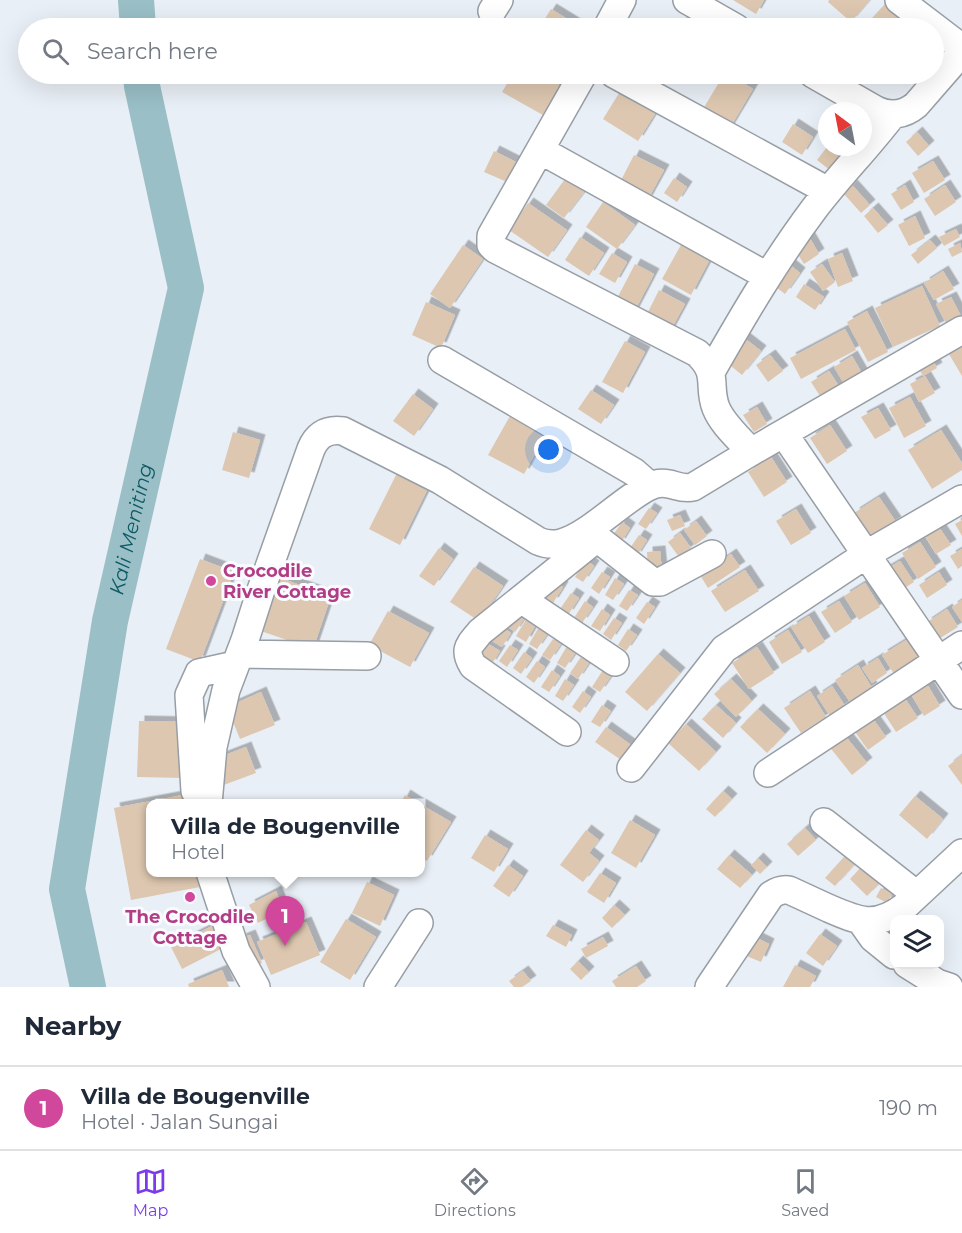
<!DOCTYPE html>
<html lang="en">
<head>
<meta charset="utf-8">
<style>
  body { margin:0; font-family:Montserrat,sans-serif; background:#f2f2f3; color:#1f2937 }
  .controls { position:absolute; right:18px; bottom:18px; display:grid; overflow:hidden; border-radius:12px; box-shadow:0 6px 24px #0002 }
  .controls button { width:54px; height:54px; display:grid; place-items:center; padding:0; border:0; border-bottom:2px solid #e0e1e3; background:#fff; color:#1f2937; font:30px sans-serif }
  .compass { position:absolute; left:818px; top:102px; width:54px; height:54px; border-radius:50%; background:#fff; box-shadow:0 6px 24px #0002; rotate:328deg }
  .you { position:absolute; left:549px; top:450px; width:21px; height:21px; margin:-15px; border:4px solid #fff; border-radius:50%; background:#1a73e8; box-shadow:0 0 0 9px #1a73e833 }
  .badge { display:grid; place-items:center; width:39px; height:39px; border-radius:50%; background:#7c3aed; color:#fff; font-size:20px; font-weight:700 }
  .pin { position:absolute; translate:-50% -50px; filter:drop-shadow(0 2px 3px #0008) }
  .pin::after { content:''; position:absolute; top:32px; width:21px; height:18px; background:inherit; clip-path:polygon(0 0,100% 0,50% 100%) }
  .popup { position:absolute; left:146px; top:799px; width:279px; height:78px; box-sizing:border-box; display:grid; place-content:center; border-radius:12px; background:#fff; filter:drop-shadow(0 2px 4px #0005); font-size:20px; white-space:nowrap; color:#747a83 }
  .popup b { font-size:22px; color:#1f2937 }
  .popup::after { content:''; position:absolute; left:50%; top:100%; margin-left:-12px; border:12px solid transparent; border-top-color:#fff }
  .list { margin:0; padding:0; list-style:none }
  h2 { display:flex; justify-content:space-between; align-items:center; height:78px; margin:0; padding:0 24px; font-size:26px }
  h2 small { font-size:20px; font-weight:400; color:#747a83 }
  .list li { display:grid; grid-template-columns:39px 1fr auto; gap:18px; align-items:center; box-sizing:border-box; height:84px; padding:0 24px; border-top:2px solid #e0e1e3 }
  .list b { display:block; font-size:22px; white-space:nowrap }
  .list p { margin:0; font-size:20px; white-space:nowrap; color:#747a83 }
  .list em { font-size:20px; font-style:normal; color:#747a83 }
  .icon { flex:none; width:33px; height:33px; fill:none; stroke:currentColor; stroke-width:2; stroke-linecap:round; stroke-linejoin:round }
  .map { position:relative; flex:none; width:962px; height:987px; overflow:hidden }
  .search { position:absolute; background:#fff; box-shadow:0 6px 24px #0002; left:18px; right:18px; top:18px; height:66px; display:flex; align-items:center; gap:15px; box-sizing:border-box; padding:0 21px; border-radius:33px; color:#747a83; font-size:22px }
  .sheet { height:162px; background:#fff }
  nav { display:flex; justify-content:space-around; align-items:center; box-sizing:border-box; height:84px; border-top:2px solid #e0e1e3; background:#fff; font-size:16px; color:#747a83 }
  nav a { display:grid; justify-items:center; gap:3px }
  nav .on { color:#7c3aed }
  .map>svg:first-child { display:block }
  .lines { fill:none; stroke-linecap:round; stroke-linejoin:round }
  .river { stroke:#9abfc6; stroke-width:36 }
  .building { fill:#ddc7b0; filter:url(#shadow) }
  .minor-casing { stroke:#989ea5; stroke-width:30 }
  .minor { stroke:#fff; stroke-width:27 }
  .hotel-dot { fill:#d1479c; stroke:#f9fbff; stroke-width:2 }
  .labels { text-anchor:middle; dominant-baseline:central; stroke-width:6; stroke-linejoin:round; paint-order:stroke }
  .hotel-label { font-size:18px; font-weight:bold; fill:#b23c85; stroke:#f9fbff; text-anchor:start }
  .water-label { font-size:20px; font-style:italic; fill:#0d5a66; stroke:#f9fbff }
</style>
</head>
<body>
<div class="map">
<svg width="962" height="987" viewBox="0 0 962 987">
  <defs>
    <filter id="shadow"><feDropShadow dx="5.5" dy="-5.5" stdDeviation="0" flood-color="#0004"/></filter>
  </defs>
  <rect width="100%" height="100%" fill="#e9eff6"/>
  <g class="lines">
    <g class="river">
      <path d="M 136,0 L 138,28"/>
      <path id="s1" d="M 88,987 L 67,889 L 110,621 L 186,288 L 142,86 L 141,74"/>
    </g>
  </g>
  <path class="building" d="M 733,0 L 764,0 L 756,14 Z
    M 829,0 L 870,0 L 851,22 L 828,2 Z
    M 885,4 L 905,23 L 899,28 L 863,28 Z
    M 551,9 L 582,28 L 539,28 Z
    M 689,13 L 705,22 L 702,28 L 680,28 Z
    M 513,74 L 538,74 L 567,89 L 550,119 L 502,92 Z
    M 724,74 L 728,74 L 753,89 L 728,131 L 700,114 Z
    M 621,90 L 656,112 L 638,141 L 603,119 Z
    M 793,124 L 813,137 L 802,155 L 782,142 Z
    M 917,132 L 929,146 L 918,156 L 906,142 Z
    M 827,147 L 845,147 L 852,152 L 835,174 L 817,160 Z
    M 494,151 L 516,162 L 507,182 L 484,172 Z
    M 634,155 L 664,170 L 647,201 L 618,186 Z
    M 933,161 L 945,180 L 924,193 L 912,173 Z
    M 674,178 L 687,187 L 677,202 L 664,193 Z
    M 565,179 L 584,192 L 564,218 L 546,205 Z
    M 852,185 L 870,205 L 861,213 L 844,194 Z
    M 905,185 L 914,202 L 901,210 L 891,194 Z
    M 945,185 L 956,202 L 935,216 L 924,199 Z
    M 603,202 L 635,225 L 617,249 L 586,227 Z
    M 528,203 L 567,230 L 548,257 L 509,230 Z
    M 873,208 L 888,225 L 878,233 L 864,216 Z
    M 915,216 L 925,238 L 909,246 L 898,225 Z
    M 956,229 L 960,237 L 944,246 L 939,237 Z
    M 808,235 L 819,254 L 804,264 L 792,245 Z
    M 580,237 L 604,253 L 589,276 L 565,260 Z
    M 930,240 L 937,248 L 918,264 L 911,255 Z
    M 682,243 L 710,259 L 691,295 L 662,279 Z
    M 960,243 L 962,252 L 952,257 L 948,249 Z
    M 463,245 L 483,259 L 450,308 L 430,294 Z
    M 612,253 L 627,262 L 615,283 L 599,274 Z
    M 842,253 L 853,281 L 838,287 L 828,259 Z
    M 784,260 L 800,273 L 785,294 L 768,281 Z
    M 635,264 L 654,274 L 631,318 L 612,308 Z
    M 822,264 L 835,282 L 823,291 L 810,272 Z
    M 943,271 L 954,289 L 934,300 L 924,283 Z
    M 804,284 L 824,297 L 815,310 L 796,297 Z
    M 922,286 L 940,326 L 893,347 L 875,308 Z
    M 659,290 L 685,304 L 667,337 L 642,324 Z
    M 951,297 L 962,318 L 949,329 L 936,304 Z
    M 426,302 L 455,315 L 441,348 L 412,335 Z
    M 867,311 L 888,352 L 868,362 L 847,322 Z
    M 845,329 L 856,350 L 801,379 L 790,358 Z
    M 962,333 L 962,376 L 943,344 Z
    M 739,334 L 761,351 L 742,375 L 721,358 Z
    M 625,341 L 645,352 L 623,393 L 602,382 Z
    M 928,352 L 937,368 L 923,376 L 914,360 Z
    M 770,355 L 783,371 L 768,382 L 756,365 Z
    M 852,356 L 864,377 L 846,387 L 834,367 Z
    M 829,371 L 842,391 L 824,402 L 811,382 Z
    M 925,376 L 935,393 L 919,402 L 910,384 Z
    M 591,390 L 614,405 L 601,424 L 578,409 Z
    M 413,394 L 433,409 L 414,436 L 393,421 Z
    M 910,397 L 926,426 L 904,438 L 889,408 Z
    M 757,407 L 767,424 L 754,432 L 743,415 Z
    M 878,408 L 891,430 L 875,439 L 861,417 Z
    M 514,409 L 549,428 L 524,474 L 488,455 Z
    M 830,425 L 847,451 L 827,464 L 810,438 Z
    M 941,430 L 962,463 L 962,470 L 932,489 L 908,450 Z
    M 233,432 L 260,440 L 249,478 L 222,470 Z
    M 771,457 L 787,482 L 764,497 L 748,472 Z
    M 400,467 L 431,482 L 400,545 L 369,529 Z
    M 879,497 L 896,522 L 870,539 L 854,513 Z
    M 649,508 L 657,513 L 646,529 L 638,524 Z
    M 796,509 L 811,533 L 791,545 L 776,521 Z
    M 680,515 L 685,526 L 672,531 L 667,520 Z
    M 962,520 L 962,536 L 955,524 Z
    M 696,521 L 707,536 L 695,545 L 684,530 Z
    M 622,522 L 630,528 L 620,544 L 611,538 Z
    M 939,527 L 951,545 L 936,554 L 925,536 Z
    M 680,533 L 691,548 L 679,557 L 668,542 Z
    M 639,535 L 647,540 L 636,557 L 628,551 Z
    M 920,542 L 936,567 L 918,579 L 902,553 Z
    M 439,548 L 453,559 L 434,586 L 419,576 Z
    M 962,549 L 962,566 L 958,569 L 950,556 Z
    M 660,551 L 662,571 L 648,572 L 647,552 Z
    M 731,554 L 740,567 L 708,588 L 700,575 Z
    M 200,559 L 234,572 L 200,662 L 166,649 Z
    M 586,560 L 594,566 L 583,582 L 575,577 Z
    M 900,561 L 914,582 L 897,593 L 883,571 Z
    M 474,567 L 503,586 L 479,621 L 450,602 Z
    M 745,570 L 759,591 L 725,612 L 711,591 Z
    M 602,572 L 610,577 L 599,594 L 591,588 Z
    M 939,572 L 947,585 L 927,598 L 919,585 Z
    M 277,577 L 331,596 L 313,649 L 258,630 Z
    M 615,578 L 624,584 L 613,600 L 605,595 Z
    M 555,581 L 563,587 L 553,603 L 544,598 Z
    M 865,583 L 880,607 L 859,620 L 844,596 Z
    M 629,590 L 638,595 L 627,611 L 619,606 Z
    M 571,593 L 579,598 L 568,615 L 560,609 Z
    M 962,600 L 962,622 L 952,607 Z
    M 585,601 L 593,607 L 582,623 L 574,618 Z
    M 839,601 L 852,622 L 835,633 L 821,612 Z
    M 647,602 L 655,607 L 644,624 L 636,618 Z
    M 602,609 L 610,615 L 600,631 L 591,626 Z
    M 947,609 L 958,627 L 937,640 L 926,623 Z
    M 388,611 L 429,633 L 410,667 L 369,645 Z
    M 529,612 L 515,632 L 504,624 Z
    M 530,613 L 539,619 L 526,642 L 516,636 Z
    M 809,616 L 825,642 L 808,653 L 791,627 Z
    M 614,618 L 622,623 L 611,640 L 603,634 Z
    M 496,623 L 511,633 L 502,647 L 487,638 Z
    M 539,627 L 548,633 L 537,649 L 529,644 Z
    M 628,629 L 637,635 L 626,651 L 618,645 Z
    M 788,630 L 802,652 L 782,664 L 769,642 Z
    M 553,639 L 561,644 L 550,660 L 542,655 Z
    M 908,639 L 922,661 L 896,677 L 882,655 Z
    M 485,642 L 500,651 L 491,665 L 476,656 Z
    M 510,645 L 518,650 L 507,667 L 499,661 Z
    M 567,646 L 576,652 L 565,668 L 557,663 Z
    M 757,647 L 774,673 L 749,689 L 732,663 Z
    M 524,652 L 532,658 L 521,674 L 513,668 Z
    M 658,654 L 680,673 L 647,711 L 625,692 Z
    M 581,657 L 589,663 L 578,679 L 570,673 Z
    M 878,658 L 887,673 L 872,683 L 862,668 Z
    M 537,661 L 545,667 L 534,683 L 526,677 Z
    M 858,665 L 872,688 L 850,702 L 835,680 Z
    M 552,670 L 560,676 L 549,692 L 541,687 Z
    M 603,670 L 611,676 L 600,692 L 592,687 Z
    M 565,679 L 574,685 L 563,701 L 555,696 Z
    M 731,679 L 752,701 L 736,717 L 714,694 Z
    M 924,679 L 940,706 L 924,716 L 908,689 Z
    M 832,686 L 845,706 L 830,716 L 817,696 Z
    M 583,691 L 591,697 L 580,713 L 572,707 Z
    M 810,691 L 826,717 L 801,733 L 784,708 Z
    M 261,692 L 275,725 L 240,739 L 227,707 Z
    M 902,694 L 918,718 L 896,732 L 880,707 Z
    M 602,705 L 611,711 L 600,727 L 591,722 Z
    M 716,705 L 736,723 L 723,738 L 702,719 Z
    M 758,709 L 785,734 L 767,753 L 740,727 Z
    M 871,716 L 886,737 L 868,750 L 853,729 Z
    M 139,721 L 186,722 L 184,778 L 137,777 Z
    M 686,724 L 716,752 L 699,771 L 668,743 Z
    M 606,727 L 631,745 L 621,760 L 595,742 Z
    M 843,733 L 867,763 L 852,775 L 828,745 Z
    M 246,747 L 256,773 L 221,786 L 212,760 Z
    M 962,755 L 962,785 L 948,766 Z
    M 723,791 L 732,799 L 715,817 L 706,809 Z
    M 183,795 L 184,804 L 150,804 L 150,872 L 197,872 L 200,887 L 131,900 L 114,808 Z
    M 405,795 L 419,804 L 400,804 Z
    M 915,796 L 943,819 L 927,839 L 899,815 Z
    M 420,804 L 451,822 L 427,861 L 420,857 Z
    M 630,820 L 655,835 L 636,868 L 611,853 Z
    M 805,828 L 816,840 L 798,856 L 787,844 Z
    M 586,830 L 599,840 L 589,853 L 599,861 L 583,882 L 560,865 Z
    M 485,835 L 508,849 L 494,872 L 471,858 Z
    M 729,855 L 752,875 L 740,888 L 717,869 Z
    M 844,857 L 854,865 L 835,886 L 825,878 Z
    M 758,858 L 767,867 L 760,874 L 751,865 Z
    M 869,859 L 887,876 L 867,896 L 850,879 Z
    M 508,865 L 523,876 L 509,897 L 493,886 Z
    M 600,873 L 616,883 L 604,903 L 587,892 Z
    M 367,882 L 394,895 L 380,926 L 352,913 Z
    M 881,888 L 892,894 L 887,903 L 876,897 Z
    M 276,891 L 284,910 L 258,923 L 249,905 Z
    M 614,905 L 625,915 L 612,928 L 602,918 Z
    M 346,919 L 376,937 L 350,980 L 320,962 Z
    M 306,922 L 320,955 L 271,975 L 257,942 Z
    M 214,925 L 225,947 L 182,969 L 171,947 Z
    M 553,925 L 572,935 L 566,947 L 546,936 Z
    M 820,934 L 837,946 L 823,966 L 806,953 Z
    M 250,935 L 262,963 L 252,967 L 240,939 Z
    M 751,935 L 769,944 L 761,962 L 742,954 Z
    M 603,937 L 608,946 L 586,958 L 581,949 Z
    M 578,961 L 589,972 L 581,980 L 570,969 Z
    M 795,965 L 816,976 L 810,987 L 783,987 Z
    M 636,966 L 646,981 L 637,987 L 616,987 L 612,981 Z
    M 222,970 L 229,987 L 189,987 L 188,984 Z
    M 523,971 L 531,981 L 522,987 L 514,987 L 509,981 Z"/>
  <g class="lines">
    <g class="minor-casing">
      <path id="minor" d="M 687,0 L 736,28
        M 899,0 L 962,48
        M 492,11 L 499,0
        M 607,28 L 622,0
        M 583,74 L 491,236 L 491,245 L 495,249 L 697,353 C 720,374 707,385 716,408 C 723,425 739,438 751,452
        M 614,74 L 828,191
        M 813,74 L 876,110 C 890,117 904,115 916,105 L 962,52
        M 540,150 L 767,276
        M 442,360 L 634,472 L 650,486
        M 711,372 C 743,316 775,261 814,209 C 839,176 868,147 893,114
        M 784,434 L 962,695
        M 597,538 L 653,582 L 660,582 L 712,554
        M 521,599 L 615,662
        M 240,654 L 367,656
        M 567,732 L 473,666 C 463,649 469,646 480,632 L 597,538
        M 631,768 L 724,649 L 867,554 L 962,499
        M 768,773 L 962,645
        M 195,791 L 189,695 L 199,673 L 235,665
        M 208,804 L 213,747 L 226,690 L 245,640 L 261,590 L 311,449 C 317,435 327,429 343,431 L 440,480 L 538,541 C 545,544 553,545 561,543 C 587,537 622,500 648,487 C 668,477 677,491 693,487 L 751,452 L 962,330
        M 824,822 L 917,895
        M 210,872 L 236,951 L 256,987
        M 861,921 L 873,938 L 894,955
        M 907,964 L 937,983 L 949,987
        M 378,987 L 419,923
        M 709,987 L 771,895 C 777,891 782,889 789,890 C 802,896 815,902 828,908 C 858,921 875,929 904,907 L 962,853"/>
    </g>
    <use href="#minor" class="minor"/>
  </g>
  <g class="hotel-dot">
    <circle cx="211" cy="581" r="6"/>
    <circle cx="190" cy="897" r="6"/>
  </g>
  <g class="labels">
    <g class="hotel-label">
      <text x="223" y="571">Crocodile<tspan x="223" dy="21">River Cottage</tspan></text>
      <text x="190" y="917" text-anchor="middle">The Crocodile<tspan x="190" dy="21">Cottage</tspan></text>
    </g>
    <g class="water-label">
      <text stroke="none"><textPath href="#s1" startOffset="466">Kali Meniting</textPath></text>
    </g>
  </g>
</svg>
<div class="controls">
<button><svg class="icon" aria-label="layers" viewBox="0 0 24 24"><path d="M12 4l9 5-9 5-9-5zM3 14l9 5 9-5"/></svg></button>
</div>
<svg class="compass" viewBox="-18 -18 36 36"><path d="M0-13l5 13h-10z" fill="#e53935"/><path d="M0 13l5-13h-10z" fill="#747a83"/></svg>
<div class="you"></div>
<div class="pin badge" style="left:285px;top:946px;background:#d1479c">1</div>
<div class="popup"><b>Villa de Bougenville</b>Hotel</div>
<div class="search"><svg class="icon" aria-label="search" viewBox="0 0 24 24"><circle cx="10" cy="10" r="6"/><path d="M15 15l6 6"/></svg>Search here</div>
</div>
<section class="sheet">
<h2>Nearby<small></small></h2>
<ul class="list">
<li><span class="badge" style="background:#d1479c">1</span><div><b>Villa de Bougenville</b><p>Hotel · Jalan Sungai</p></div><em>190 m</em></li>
</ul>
</section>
<nav>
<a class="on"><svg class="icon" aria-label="map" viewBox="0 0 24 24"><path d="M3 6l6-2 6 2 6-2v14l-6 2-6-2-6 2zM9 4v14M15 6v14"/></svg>Map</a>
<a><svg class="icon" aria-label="directions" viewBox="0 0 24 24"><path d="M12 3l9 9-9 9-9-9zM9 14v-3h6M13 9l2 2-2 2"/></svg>Directions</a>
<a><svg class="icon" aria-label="saved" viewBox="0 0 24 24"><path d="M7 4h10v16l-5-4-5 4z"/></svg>Saved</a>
</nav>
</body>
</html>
